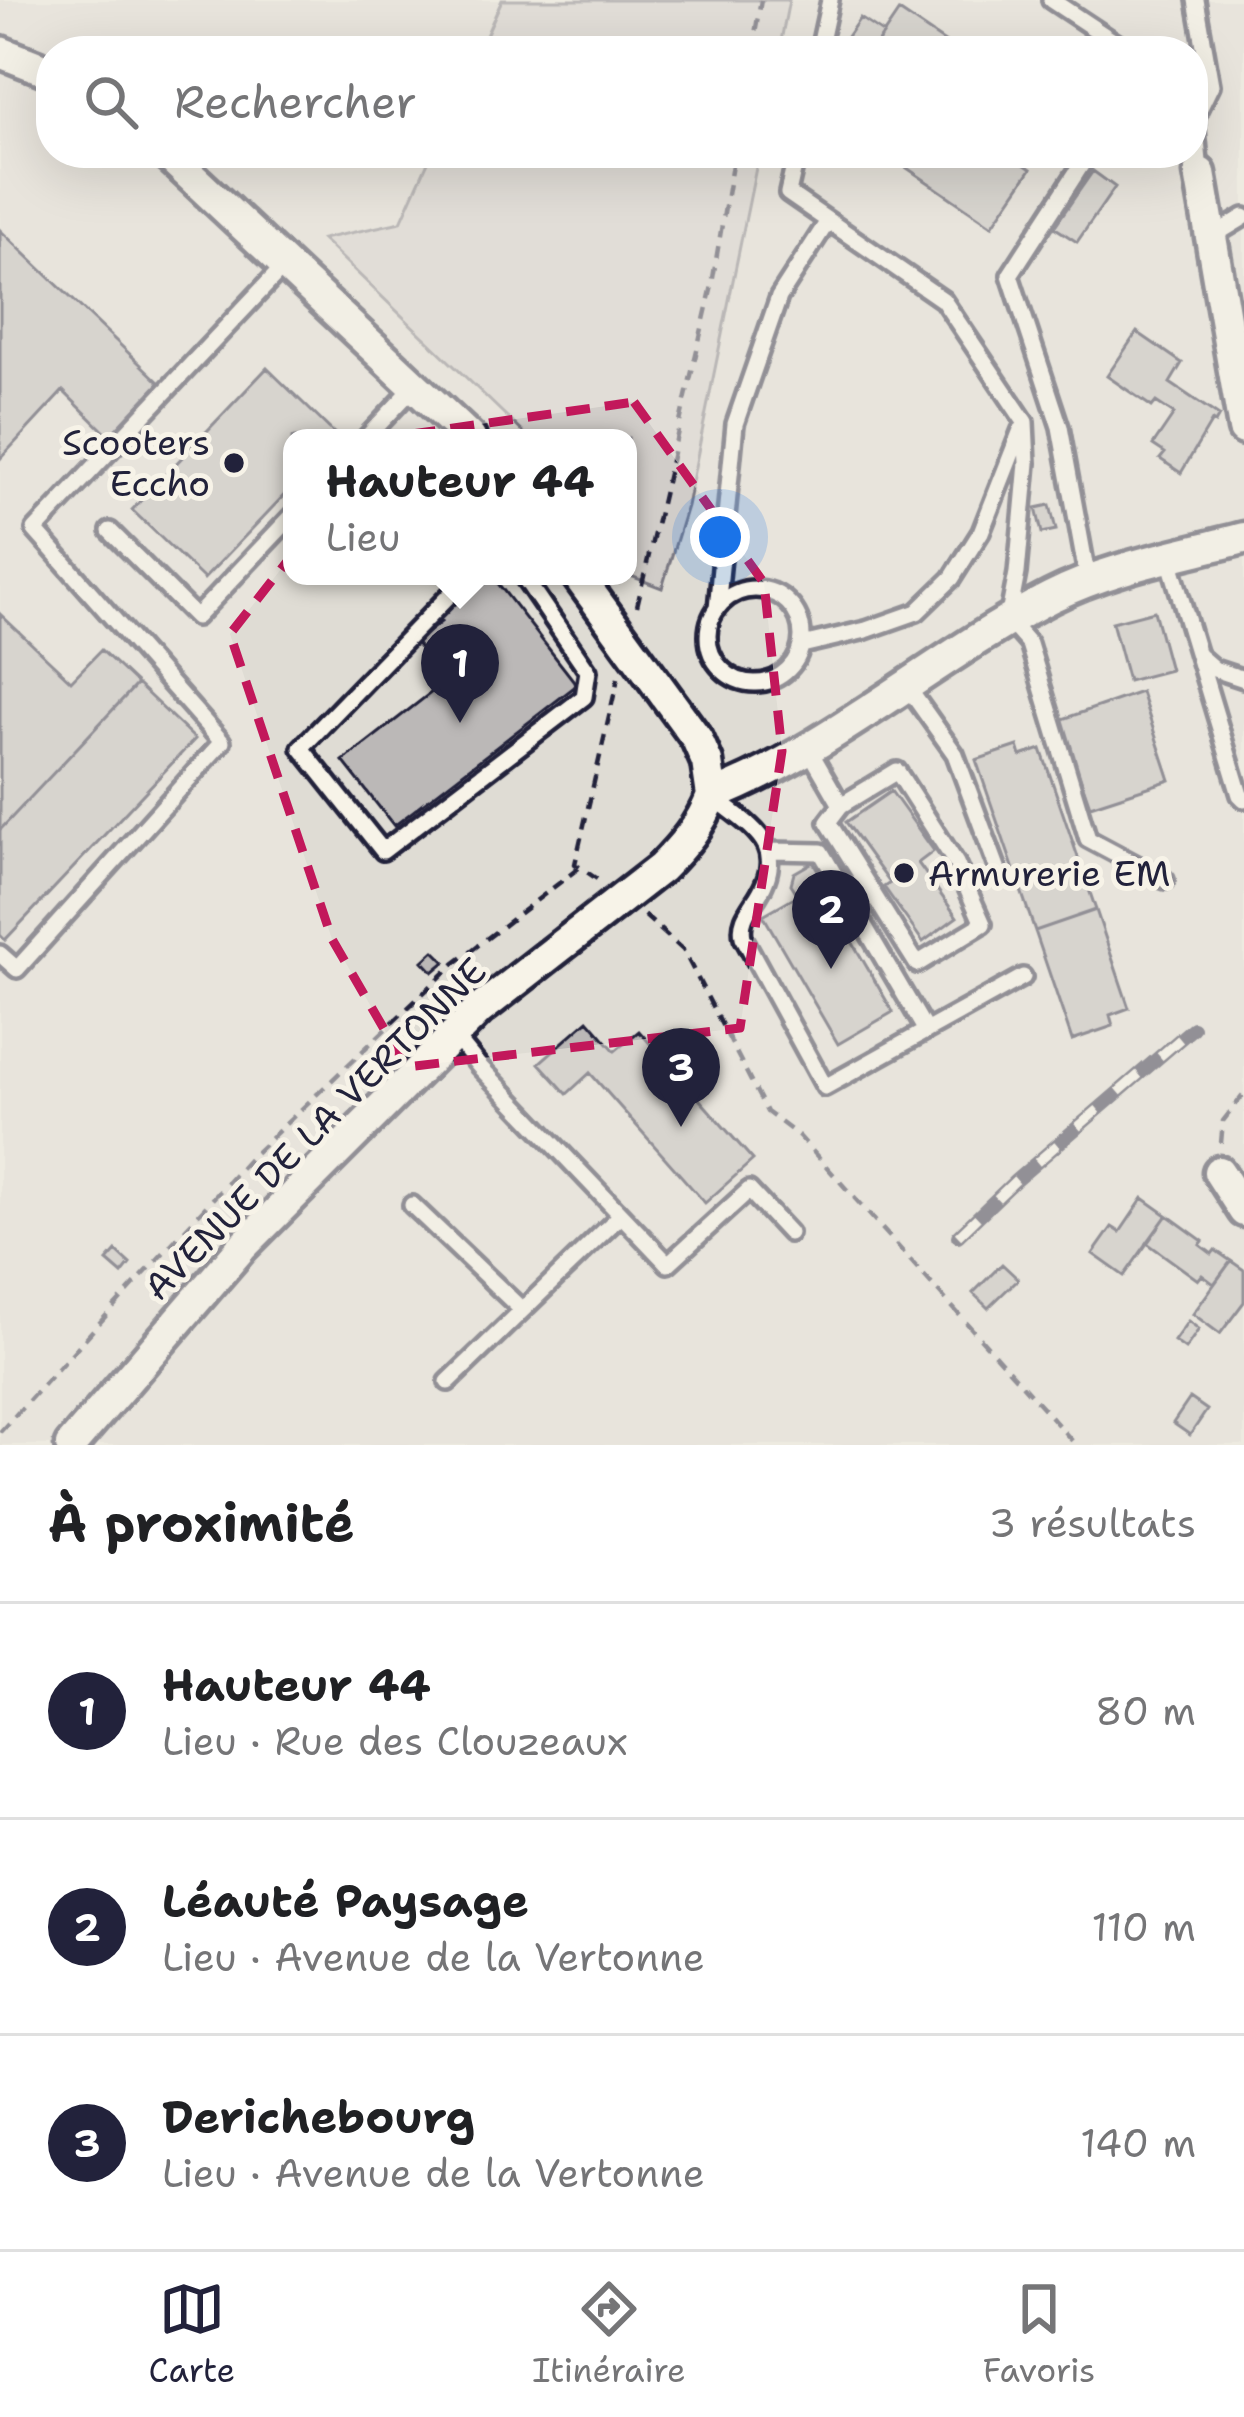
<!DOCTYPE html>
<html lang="fr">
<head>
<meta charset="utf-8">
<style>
  body { margin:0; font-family:"Shantell Sans",sans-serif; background:#f6f6f6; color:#202124 }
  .you { position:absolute; left:720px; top:537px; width:42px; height:42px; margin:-30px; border:9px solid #fff; border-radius:50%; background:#1a73e8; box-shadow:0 0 0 18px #1a73e833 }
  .badge { display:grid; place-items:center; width:78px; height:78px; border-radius:50%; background:#22223b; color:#fff; font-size:39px; font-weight:700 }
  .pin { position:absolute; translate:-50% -99px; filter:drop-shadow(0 3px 6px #0008) }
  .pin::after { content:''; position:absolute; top:63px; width:42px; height:36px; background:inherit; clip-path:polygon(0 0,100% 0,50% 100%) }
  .popup { position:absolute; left:283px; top:429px; width:354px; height:156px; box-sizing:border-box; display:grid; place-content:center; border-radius:24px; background:#fff; filter:drop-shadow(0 3px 9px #0005); font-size:39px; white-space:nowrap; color:#757577 }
  .popup b { font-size:45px; color:#202124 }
  .popup::after { content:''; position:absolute; left:50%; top:100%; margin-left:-24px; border:24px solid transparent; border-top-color:#fff }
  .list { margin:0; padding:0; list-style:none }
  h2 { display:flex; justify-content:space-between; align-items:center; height:156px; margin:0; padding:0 48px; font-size:51px }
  h2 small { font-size:39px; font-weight:400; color:#757577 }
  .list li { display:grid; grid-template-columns:78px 1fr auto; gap:36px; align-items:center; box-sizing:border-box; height:216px; padding:0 48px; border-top:3px solid #e0e0e0 }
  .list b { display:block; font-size:45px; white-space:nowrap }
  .list p { margin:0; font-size:39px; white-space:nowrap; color:#757577 }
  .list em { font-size:39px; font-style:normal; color:#757577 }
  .icon { flex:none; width:66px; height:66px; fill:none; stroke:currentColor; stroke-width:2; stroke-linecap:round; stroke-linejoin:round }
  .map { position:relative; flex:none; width:1244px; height:1445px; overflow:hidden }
  .search { position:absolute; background:#fff; box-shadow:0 12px 48px #0002; left:36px; right:36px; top:36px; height:132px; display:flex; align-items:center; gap:30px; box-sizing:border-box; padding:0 42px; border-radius:48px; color:#757577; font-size:45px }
  .sheet { height:804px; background:#fff }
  nav { display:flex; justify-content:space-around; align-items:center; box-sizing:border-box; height:168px; border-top:3px solid #e0e0e0; background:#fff; font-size:33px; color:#757577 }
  nav a { display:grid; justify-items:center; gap:6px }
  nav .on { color:#22223b }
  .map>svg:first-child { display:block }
  .built { fill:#dfdcd4; fill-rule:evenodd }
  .green { fill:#d1cdc9; stroke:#7a7882; stroke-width:3 }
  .building { fill:#bbb8b7; stroke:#22223b; stroke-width:3 }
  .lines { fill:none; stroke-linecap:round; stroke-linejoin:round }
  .service-casing { stroke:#22223b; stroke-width:24 }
  .minor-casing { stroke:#22223b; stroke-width:39 }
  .path { stroke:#22223b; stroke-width:4.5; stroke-dasharray:12 9; stroke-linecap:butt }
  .service { stroke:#f7f3e8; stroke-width:15 }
  .minor { stroke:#f7f3e8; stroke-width:30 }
  .rail-casing { stroke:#22223b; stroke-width:14 }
  .rail { stroke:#f7f3e8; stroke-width:9; stroke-dasharray:27; stroke-linecap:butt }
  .marked { fill:none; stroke:#c2185b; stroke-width:9; stroke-dasharray:24 15; stroke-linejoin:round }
  .poi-dot { fill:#22223b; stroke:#f7f3e8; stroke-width:4.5 }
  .labels { text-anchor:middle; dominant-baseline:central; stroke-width:10; stroke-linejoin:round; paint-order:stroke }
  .poi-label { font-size:36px; fill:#22223b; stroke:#f7f3e8; text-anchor:end }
  .street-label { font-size:36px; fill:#22223b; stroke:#f7f3e8 }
</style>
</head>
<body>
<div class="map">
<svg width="1244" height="1445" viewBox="0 0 1244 1445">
  <rect width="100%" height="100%" fill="#eeebe1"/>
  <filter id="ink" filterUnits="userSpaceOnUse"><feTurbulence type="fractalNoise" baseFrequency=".00833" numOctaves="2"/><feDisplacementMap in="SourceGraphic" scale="24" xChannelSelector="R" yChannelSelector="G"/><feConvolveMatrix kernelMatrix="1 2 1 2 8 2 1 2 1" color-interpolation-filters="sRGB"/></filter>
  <g filter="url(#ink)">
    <path class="built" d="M 0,0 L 1244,0 L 1244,1445 L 0,1445 ZM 51,51 L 1193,51 L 1193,153 L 51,153 ZM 292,438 L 628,438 L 628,576 L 292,576 Z"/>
    <path class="green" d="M 502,0 L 789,0 L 779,51 L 479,51 Z
      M 432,153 L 759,153 L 687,506 L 662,588 L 628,575 L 628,438 L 529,438 L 322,239 L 401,222 Z"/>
    <path class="building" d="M 899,11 L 958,51 L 872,51 Z
      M 860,18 L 884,34 L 872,51 L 837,51 Z
      M 885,153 L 1008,153 L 1031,169 L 992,226 Z
      M 1093,171 L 1115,187 L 1077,242 L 1054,227 Z
      M 0,230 L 160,383 L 110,437 L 63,391 L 0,459 Z
      M 1137,332 L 1182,363 L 1170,383 L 1219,416 L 1215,423 L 1212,421 L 1181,473 L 1160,459 L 1165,453 L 1153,445 L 1174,414 L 1156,402 L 1152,407 L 1107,376 Z
      M 267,368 L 339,438 L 292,438 L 292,487 L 204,579 L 132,510 Z
      M 1050,505 L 1056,530 L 1042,533 L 1036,508 Z
      M 493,577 L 577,685 L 394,826 L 343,761 L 446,681 L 415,642 L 441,622 L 437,617 Z
      M 1154,611 L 1170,670 L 1128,681 L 1112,622 Z
      M 0,614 L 71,681 L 101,650 L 137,684 L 0,830 Z
      M 137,684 L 195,739 L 5,940 L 0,935 L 0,830 Z
      M 1141,692 L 1170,780 L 1090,806 L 1060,720 Z
      M 1018,746 L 1021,756 L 1041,749 L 1096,910 L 1035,931 L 976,760 Z
      M 891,791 L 934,851 L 918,863 L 957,917 L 923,942 L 884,887 L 890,883 L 846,822 Z
      M 813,862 L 850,922 L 843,926 L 893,1012 L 838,1044 L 763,915 L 798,895 L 791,884 L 794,873 Z
      M 1096,910 L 1129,1008 L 1110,1015 L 1113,1026 L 1072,1040 L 1035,931 Z
      M 434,951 L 445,962 L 433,972 L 423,961 Z
      M 588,1020 L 615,1051 L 639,1031 L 753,1160 L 705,1203 L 590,1073 L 567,1094 L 539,1063 Z
      M 1143,1198 L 1167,1215 L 1124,1276 L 1093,1254 L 1112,1227 L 1120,1232 Z
      M 1167,1215 L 1203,1241 L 1200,1245 L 1212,1254 L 1215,1250 L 1231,1261 L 1214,1284 L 1202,1275 L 1198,1280 L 1147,1243 Z
      M 116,1251 L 130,1264 L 122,1274 L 107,1261 Z
      M 1231,1261 L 1244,1270 L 1244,1302 L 1220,1334 L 1193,1314 Z
      M 1002,1264 L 1018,1279 L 988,1308 L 973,1293 Z
      M 1188,1321 L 1199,1329 L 1185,1349 L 1174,1341 Z
      M 1190,1398 L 1207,1410 L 1190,1435 L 1173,1423 Z"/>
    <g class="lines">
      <g class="service-casing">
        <path id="service" d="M 1051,0 L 1128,51
          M 1196,0 L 1211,85 L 1195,118 L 1200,173
          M 819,51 L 830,0
          M 797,153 L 788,193 L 943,300 L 1025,422 L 1027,463 L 1017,573 L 1008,620 L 1029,644 L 1088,839 L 1165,880
          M 1211,237 L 1244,217
          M 366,438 L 415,386
          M 110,531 L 196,617 L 292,516
          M 1169,559 L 1240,795 L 1244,799
          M 468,576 L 301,748 L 383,851 L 584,697 L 588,671 L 523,576
          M 1088,580 L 1060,427 L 1010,275 L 1089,153
          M708 636a47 47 0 1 1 94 0a47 47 0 1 1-94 0Z
          M 717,609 L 735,424 L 779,297 L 828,221
          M 802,645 L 866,630 L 917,612 L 952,578 L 981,532 L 1021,430
          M 1199,656 L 1214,669 L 1244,679
          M 906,685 L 955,754 L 1001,878
          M 808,748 L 841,805 L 897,771 L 956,863 L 983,924 L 917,964 L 828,822 L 841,805
          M 712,796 C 754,829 792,847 754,902 C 746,914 740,923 743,937 L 825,1087 L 1023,977
          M 771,851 L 821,852 L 926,1031
          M 0,954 L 17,969 L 222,742 L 35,530 L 285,265
          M 454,1035 L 479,1066 L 668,1264 L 749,1190 L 789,1233
          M 412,1205 L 522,1310
          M 448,1382 L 621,1215"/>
      </g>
      <g class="minor-casing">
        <path id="minor" d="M 0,52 L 51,72
          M 166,153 L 470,438
          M 1200,173 L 1244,429
          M 578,576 L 697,739 L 707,762 L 712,796
          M 1219,1172 L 1244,1211
          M 71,1445 L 242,1247 L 479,1010 L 661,868 C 683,846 701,825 712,796 C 835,748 935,656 1051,597 C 1110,567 1180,555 1244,538"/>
      </g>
      <path class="path" d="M 752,51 L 761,0
        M 637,606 L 711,290 L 734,153
        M 597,879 L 575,864 L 618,678
        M 644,915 L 683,950 L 767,1112 L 799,1136 L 1076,1445
        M 1221,1143 L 1223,1121 L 1244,1094
        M 0,1432 L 249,1159 L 455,963 L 580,867"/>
      <use href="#service" class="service"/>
      <use href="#minor" class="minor"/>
      <g class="rail-casing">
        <path id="rail" d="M 958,1236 L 1015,1181 L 1193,1028"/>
      </g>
      <use href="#rail" class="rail"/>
    </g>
  </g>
  <path d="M0 0H1244V1445H0ZM 634,402 L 764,583 L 782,751 L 740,1028 L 406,1067 L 332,939 L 230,634 L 384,438 Z" fill="#eeebe1" fill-opacity=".55" fill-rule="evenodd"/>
  <path class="marked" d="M 634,402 L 764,583 L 782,751 L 740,1028 L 406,1067 L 332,939 L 230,634 L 384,438 Z"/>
  <g class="poi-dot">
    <circle cx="234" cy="463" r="12"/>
    <circle cx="904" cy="873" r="12"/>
  </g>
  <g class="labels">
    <g class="poi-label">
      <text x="210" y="442">Scooters<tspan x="210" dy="41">Eccho</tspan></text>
      <text x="928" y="873" text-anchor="start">Armurerie EM</text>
    </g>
    <g class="street-label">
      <text transform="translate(315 1129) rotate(-45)">AVENUE DE LA VERTONNE</text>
    </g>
  </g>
</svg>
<div class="you"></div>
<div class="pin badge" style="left:460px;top:723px">1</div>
<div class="popup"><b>Hauteur 44</b>Lieu</div>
<div class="pin badge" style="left:831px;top:969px">2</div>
<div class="pin badge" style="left:681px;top:1127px">3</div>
<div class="search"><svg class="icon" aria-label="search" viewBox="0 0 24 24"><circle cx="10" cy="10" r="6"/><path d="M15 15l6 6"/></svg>Rechercher</div>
</div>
<section class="sheet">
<h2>À proximité<small>3 résultats</small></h2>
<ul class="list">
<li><span class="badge">1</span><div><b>Hauteur 44</b><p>Lieu · Rue des Clouzeaux</p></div><em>80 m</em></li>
<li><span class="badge">2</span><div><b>Léauté Paysage</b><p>Lieu · Avenue de la Vertonne</p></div><em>110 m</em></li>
<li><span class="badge">3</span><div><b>Derichebourg</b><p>Lieu · Avenue de la Vertonne</p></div><em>140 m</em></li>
</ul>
</section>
<nav>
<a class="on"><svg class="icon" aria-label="map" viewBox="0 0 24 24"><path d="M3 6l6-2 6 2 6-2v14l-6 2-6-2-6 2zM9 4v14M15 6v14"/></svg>Carte</a>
<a><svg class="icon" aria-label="directions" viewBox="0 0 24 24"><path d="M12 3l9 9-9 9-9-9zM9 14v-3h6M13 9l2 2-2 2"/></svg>Itinéraire</a>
<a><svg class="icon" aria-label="saved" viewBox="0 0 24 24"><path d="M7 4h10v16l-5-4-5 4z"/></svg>Favoris</a>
</nav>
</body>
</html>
